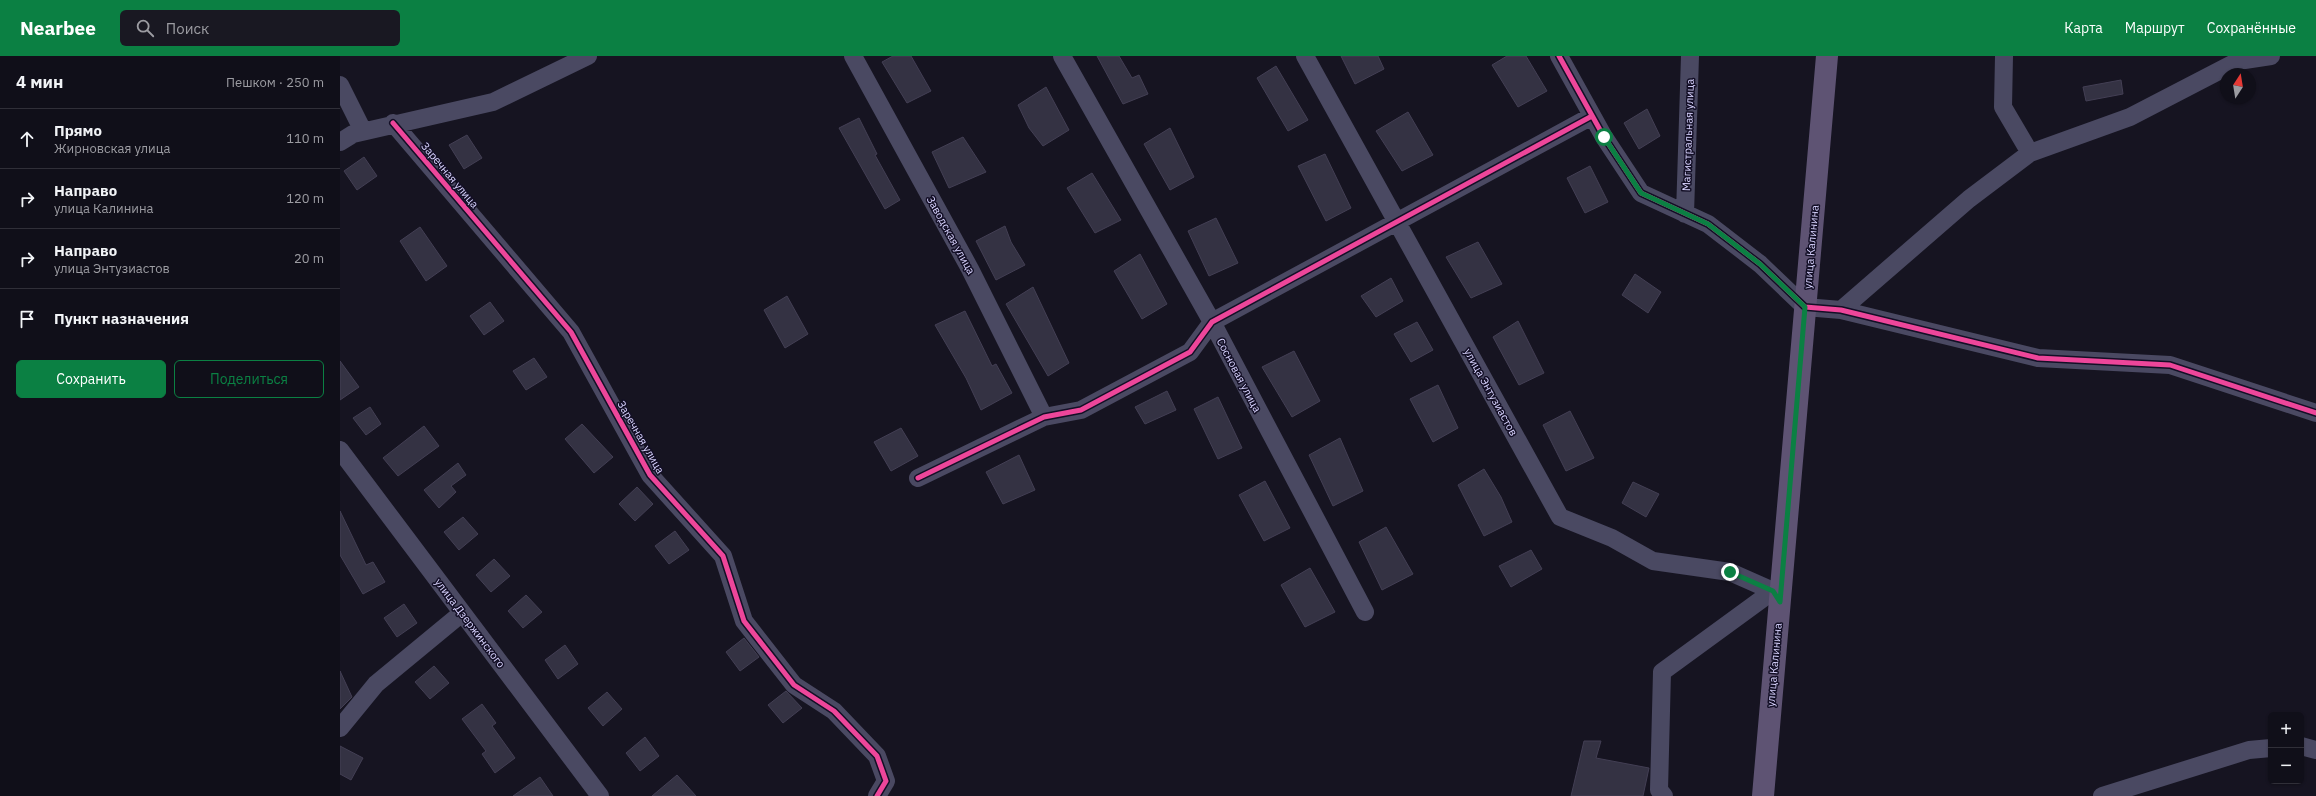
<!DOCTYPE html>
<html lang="ru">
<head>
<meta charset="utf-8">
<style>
  body { margin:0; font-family:"IBM Plex Sans",sans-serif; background:#191822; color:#f1f3f6 }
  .controls { position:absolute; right:12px; bottom:12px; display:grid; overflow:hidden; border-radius:6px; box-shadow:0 1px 3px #0004 }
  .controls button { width:36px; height:36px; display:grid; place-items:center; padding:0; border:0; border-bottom:1px solid #302f38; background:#100f19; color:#f1f3f6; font:20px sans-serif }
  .compass { position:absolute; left:1880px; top:12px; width:36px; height:36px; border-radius:50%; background:#100f19; box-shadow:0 1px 3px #0004; rotate:12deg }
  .stop { position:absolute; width:12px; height:12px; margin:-9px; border:3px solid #0b8043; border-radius:50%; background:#fff }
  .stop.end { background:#0b8043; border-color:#fff; box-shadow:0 1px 4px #0008 }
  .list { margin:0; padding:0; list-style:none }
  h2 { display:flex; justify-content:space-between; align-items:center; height:52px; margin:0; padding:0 16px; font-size:17px }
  h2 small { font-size:13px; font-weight:400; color:#9c9ca2 }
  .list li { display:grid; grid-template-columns:26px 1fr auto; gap:12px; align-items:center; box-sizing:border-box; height:60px; padding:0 16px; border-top:1px solid #302f38 }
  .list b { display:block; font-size:15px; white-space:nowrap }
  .list p { margin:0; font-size:13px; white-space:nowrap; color:#9c9ca2 }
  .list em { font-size:13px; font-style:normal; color:#9c9ca2 }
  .actions { display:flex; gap:8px; padding:12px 16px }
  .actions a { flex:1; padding:9px 0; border:1px solid #0b8043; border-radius:6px; text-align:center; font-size:14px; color:#0b8043 }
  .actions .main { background:#0b8043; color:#fff }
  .icon { flex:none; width:22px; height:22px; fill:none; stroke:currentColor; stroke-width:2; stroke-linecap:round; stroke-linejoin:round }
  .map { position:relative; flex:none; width:1976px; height:740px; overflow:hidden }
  header { display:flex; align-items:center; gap:24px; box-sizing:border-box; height:56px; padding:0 20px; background:#0b8043; color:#fff }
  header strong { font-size:19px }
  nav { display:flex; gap:22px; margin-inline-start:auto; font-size:14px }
  .search { width:280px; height:36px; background:#191822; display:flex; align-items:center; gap:10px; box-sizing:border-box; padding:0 14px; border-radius:6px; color:#9c9ca2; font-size:15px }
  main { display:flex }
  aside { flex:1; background:#100f19 }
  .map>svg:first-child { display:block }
  .building { fill:#343243; stroke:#433f54 }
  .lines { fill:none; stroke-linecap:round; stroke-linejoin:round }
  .minor { stroke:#4a4962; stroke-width:18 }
  .major { stroke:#5e5373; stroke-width:22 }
  .cycleway-casing { stroke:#130f26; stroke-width:8 }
  .cycleway { stroke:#ed469a; stroke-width:5 }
  .route { stroke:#0b8043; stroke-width:5 }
  .labels { text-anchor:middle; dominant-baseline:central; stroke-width:3; stroke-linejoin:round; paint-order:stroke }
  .street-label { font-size:11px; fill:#d9d4ff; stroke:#130f26 }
</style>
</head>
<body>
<header>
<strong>Nearbee</strong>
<div class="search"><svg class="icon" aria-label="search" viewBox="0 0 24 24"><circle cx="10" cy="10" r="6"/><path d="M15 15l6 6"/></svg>Поиск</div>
<nav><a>Карта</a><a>Маршрут</a><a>Сохранённые</a></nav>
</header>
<main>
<aside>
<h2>4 мин<small>Пешком · 250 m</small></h2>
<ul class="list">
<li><svg class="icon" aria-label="ahead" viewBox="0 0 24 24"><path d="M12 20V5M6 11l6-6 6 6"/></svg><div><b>Прямо</b><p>Жирновская улица</p></div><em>110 m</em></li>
<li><svg class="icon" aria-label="right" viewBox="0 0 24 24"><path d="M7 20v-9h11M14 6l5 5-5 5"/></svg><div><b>Направо</b><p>улица Калинина</p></div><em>120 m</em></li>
<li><svg class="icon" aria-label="right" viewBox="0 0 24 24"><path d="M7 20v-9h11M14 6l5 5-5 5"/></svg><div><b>Направо</b><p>улица Энтузиастов</p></div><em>20 m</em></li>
<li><svg class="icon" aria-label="arrive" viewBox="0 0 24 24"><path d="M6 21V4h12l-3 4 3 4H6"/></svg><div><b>Пункт назначения</b></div></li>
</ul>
<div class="actions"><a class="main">Сохранить</a><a>Поделиться</a></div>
</aside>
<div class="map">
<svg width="1976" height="740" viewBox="0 0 1976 740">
  <rect width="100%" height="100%" fill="#161421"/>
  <path class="building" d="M 553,0 L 571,0 L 591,35 L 567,47 L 542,6 Z
    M 757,0 L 779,0 L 792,22 L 799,19 L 808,38 L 783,48 Z
    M 1001,0 L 1038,0 L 1044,13 L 1015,28 Z
    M 1167,0 L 1186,0 L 1207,35 L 1178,51 L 1152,9 Z
    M 936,10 L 968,64 L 948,75 L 917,22 Z
    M 1781,24 L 1783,38 L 1746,45 L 1743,31 Z
    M 706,31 L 729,74 L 703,90 L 689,72 L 678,49 Z
    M 1307,53 L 1320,80 L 1299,93 L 1284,67 Z
    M 1068,56 L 1093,99 L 1062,115 L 1036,75 Z
    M 519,62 L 537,98 L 535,99 L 560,144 L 545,153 L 499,72 Z
    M 830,72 L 854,121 L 830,134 L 804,88 Z
    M 127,79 L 142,102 L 124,113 L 109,89 Z
    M 623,81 L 646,116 L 609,132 L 592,96 Z
    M 985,98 L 1011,152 L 986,165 L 958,110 Z
    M 24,101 L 37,120 L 17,134 L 4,115 Z
    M 1250,110 L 1268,146 L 1245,157 L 1227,122 Z
    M 752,117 L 781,164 L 755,177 L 727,132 Z
    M 876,162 L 898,207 L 869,220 L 848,175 Z
    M 665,170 L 671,186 L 685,209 L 656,224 L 636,185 Z
    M 80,171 L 107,210 L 86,225 L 60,185 Z
    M 1138,186 L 1162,228 L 1131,242 L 1106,201 Z
    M 800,198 L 827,248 L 802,263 L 774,215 Z
    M 1295,218 L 1321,236 L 1308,257 L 1282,239 Z
    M 1051,222 L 1063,245 L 1036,261 L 1021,240 Z
    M 693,231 L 729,307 L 708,320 L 666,248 Z
    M 447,240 L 468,278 L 445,292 L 424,254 Z
    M 150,246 L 164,265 L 144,279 L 130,260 Z
    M 625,255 L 652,310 L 656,308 L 672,337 L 641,354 L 626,322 L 595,269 Z
    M 1178,265 L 1204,317 L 1179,329 L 1153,281 Z
    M 1077,266 L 1093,294 L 1071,306 L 1054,278 Z
    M 954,295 L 980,345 L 952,361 L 922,311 Z
    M 194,302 L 207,321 L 186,334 L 173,315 Z
    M 0,305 L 19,331 L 0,344 Z
    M 1098,329 L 1118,372 L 1093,386 L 1070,343 Z
    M 827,335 L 836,354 L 805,368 L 795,351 Z
    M 878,341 L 902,392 L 878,403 L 854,353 Z
    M 30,351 L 41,368 L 26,379 L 13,362 Z
    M 1230,355 L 1254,402 L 1226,415 L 1203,369 Z
    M 242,368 L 273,401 L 254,417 L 225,383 Z
    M 84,370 L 99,390 L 58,420 L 43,402 Z
    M 561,372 L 578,400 L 551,415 L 534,386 Z
    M 1000,382 L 1023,435 L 993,450 L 969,399 Z
    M 679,399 L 695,434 L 663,448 L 646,416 Z
    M 118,407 L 126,419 L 111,430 L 116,436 L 99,452 L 84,434 Z
    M 1144,413 L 1161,441 L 1172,466 L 1144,480 L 1118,429 Z
    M 925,425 L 950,472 L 924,485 L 899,439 Z
    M 1293,426 L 1319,438 L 1306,461 L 1282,447 Z
    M 297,431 L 313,448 L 295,465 L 279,448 Z
    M 0,455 L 26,509 L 33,506 L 45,526 L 23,538 L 0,499 Z
    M 123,461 L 138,478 L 119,494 L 104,476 Z
    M 1046,471 L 1073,518 L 1042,534 L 1019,486 Z
    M 335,475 L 349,494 L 329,508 L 315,490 Z
    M 1191,494 L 1202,513 L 1171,531 L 1159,510 Z
    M 154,503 L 170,520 L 151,536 L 136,519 Z
    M 970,512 L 995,556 L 965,571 L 941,529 Z
    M 186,539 L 202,556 L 183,572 L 168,555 Z
    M 64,548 L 77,567 L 57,581 L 44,562 Z
    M 404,582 L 419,601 L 400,615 L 386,596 Z
    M 225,589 L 238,608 L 218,623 L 205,604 Z
    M 94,610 L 109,627 L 90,643 L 75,626 Z
    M 0,615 L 12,641 L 0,653 Z
    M 446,635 L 462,652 L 443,667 L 428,649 Z
    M 267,636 L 282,653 L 263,670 L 248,652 Z
    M 142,648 L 156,667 L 152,670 L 175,702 L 155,717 L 142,698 L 146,695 L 122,663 Z
    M 305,681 L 319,700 L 300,715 L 286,697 Z
    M 1244,685 L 1261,685 L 1256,702 L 1309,712 L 1303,740 L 1231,740 Z
    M 0,690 L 23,702 L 11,724 L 0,718 Z
    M 337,719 L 356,740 L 312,740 Z
    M 200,721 L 213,740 L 173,740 Z"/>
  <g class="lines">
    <path class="minor" d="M 513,0 L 630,213 L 704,361
      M 722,0 L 872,266 L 1025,556
      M 965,0 L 1220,461 L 1272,482 L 1313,505 L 1390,516 L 1433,535 L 1440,546
      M 1219,0 L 1264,81 L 1301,137 L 1368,168 L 1420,208 L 1465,251 L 1501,254 L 1698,302 L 1830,309 L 1976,357
      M 1664,0 L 1663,51 L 1690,97
      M 0,29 L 23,75
      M 53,67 L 231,276 L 310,419 L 383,500 L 404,565 L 454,629 L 494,655 L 537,700 L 546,725 L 537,740
      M 0,86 L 13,78 L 153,46 L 248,0
      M 1345,158 L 1350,0
      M 1501,254 L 1629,143 L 1690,97 L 1790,61 L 1898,5 L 1931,0
      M 0,394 L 260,740
      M 578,422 L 704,361 L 741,354 L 850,296 L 872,266 L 1252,60
      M 0,672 L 36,628 L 122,557
      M 1961,690 L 1976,694
      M 1324,740 L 1319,734 L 1322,616 L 1433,535
      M 1762,740 L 1909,694 L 1931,692"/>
    <path class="major" d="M 1423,740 L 1487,0"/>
    <g class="cycleway-casing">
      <path id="cycleway" d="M 1219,0 L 1264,81 L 1301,137 L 1368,168 L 1420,208 L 1465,251 L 1501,254 L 1698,302 L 1830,309 L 1976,357
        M 53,67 L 231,276 L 310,419 L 383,500 L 404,565 L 454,629 L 494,655 L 537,700 L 546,725 L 537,740
        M 578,422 L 704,361 L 741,354 L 850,296 L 872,266 L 1252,60"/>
    </g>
    <use href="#cycleway" class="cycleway"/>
  </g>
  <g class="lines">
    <path class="route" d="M 1264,81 L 1301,137 L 1368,168 L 1420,208 L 1465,251 L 1440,546 L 1433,535 L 1390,516"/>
  </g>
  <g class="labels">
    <g class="street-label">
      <text transform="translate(1348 79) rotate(-88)">Магистральная улица</text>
      <text transform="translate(110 119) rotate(50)">Заречная улица</text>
      <text transform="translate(611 179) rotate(61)">Заводская улица</text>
      <text transform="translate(1471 191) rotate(-85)">улица Калинина</text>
      <text transform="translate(899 319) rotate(62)">Сосновая улица</text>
      <text transform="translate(1151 336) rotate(61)">улица Энтузиастов</text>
      <text transform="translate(301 381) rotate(60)">Заречная улица</text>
      <text transform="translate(130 567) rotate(53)">улица Дзержинского</text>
      <text transform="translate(1434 609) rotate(-85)">улица Калинина</text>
    </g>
  </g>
</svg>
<div class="controls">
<button>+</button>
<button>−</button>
</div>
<svg class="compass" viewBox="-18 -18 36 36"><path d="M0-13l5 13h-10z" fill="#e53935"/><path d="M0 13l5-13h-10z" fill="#9c9ca2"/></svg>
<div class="stop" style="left:1264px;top:81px"></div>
<div class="stop end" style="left:1390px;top:516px"></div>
</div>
</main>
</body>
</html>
